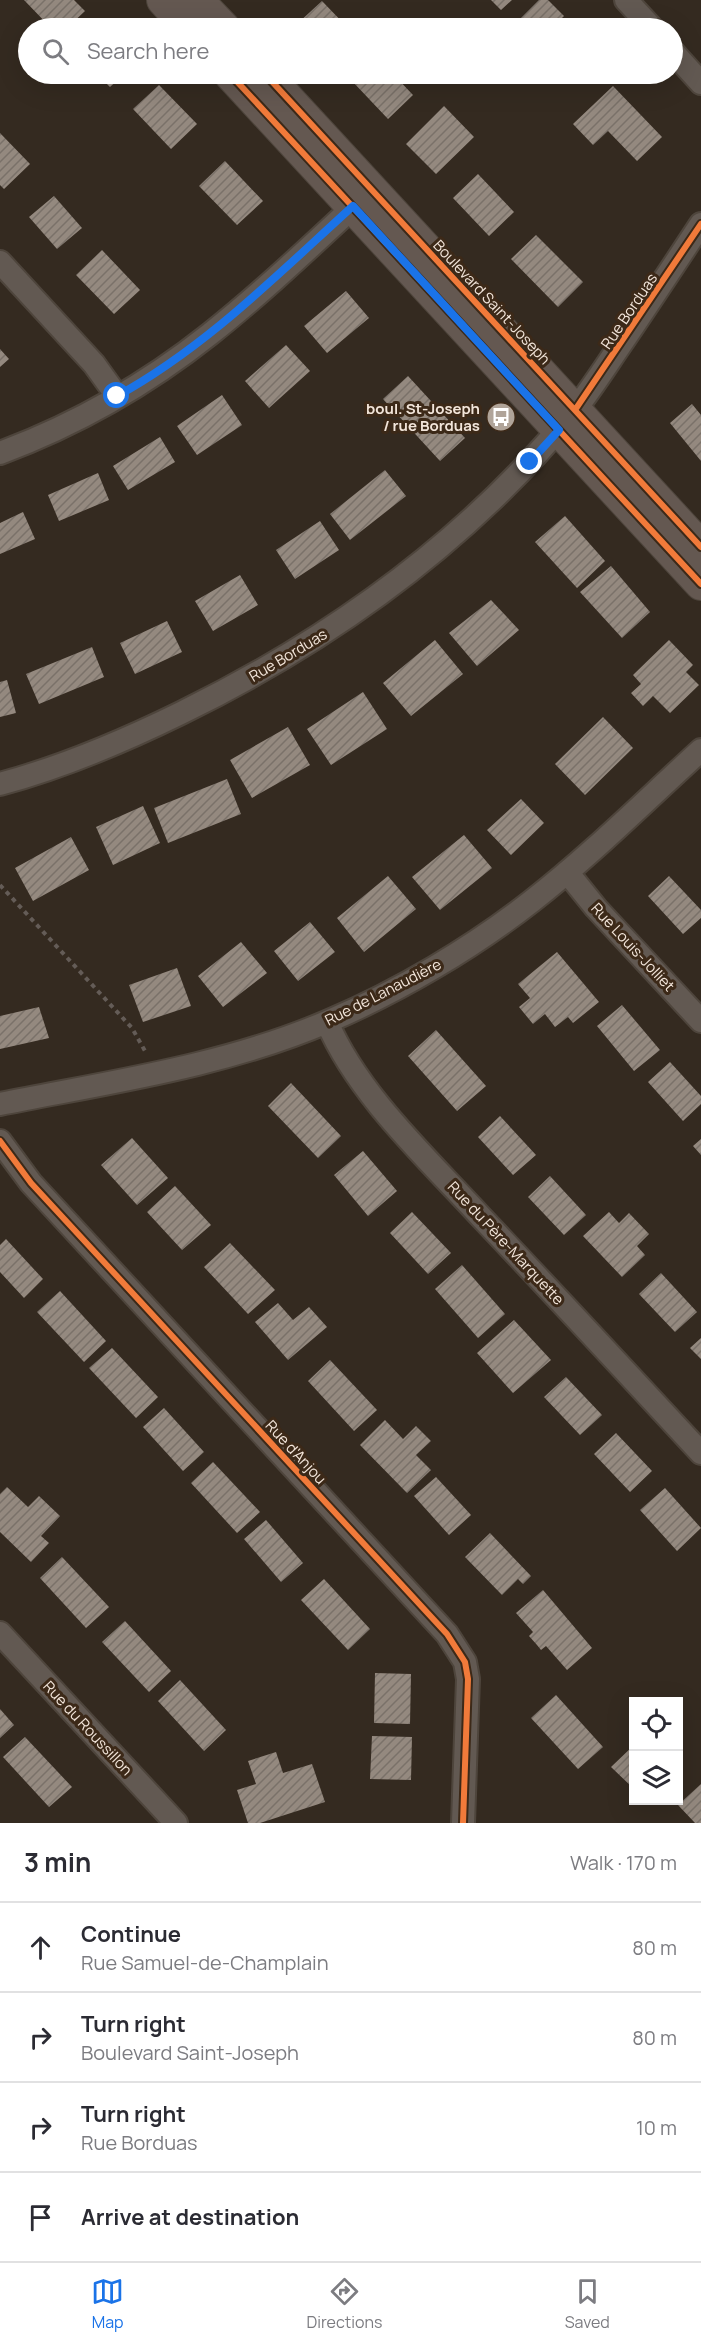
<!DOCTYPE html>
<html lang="en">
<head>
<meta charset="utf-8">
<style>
  body { margin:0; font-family:Manrope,sans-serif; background:#f2f2f3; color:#2b2b33 }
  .controls { position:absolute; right:18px; bottom:18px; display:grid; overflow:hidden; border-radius:0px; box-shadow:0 6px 24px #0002 }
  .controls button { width:54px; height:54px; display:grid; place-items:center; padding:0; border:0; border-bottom:2px solid #e1e1e2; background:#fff; color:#2b2b33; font:30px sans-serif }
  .stop { position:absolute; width:18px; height:18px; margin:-14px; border:4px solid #1a73e8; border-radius:50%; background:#fff }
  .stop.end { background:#1a73e8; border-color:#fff; box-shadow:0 2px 6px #0008 }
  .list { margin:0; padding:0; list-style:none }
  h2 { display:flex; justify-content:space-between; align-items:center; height:78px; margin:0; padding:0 24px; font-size:26px }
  h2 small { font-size:20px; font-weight:400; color:#7c7c81 }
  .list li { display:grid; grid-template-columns:39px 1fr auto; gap:18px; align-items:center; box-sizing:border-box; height:90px; padding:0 24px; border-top:2px solid #e1e1e2 }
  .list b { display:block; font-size:22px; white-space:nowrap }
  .list p { margin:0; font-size:20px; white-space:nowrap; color:#7c7c81 }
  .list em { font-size:20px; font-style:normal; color:#7c7c81 }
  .icon { flex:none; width:33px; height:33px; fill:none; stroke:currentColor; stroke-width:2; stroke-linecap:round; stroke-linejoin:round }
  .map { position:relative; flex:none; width:701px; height:1823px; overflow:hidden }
  .search { position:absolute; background:#fff; box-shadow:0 6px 24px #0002; left:18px; right:18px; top:18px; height:66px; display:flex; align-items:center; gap:15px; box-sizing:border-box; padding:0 21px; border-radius:33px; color:#7c7c81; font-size:22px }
  .sheet { height:438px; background:#fff }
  nav { display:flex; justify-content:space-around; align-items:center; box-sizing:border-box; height:84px; border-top:2px solid #e1e1e2; background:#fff; font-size:16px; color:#7c7c81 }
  nav a { display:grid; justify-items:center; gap:3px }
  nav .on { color:#1a73e8 }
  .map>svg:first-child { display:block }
  .building { fill:url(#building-hatch) }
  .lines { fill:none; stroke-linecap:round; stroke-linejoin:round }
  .street-casing { stroke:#4e453c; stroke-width:26 }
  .secondary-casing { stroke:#4e453c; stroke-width:34 }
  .path { stroke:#645c57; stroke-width:4; stroke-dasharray:4.5 4.5; stroke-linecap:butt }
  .street { stroke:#625952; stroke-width:22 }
  .secondary { stroke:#645851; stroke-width:32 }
  .cycleway-casing { stroke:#3c2918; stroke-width:10 }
  .cycleway { stroke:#f17a3a; stroke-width:6 }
  .route { stroke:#1a73e8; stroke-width:8 }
  .labels { text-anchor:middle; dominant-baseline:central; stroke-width:6; stroke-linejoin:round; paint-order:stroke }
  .street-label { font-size:15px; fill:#f2e5da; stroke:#3c2918 }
  .poi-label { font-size:15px; font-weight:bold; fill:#f2e5da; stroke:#3c2918; text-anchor:end }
</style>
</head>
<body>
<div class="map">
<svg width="701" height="1823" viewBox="0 0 701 1823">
  <defs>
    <pattern id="building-hatch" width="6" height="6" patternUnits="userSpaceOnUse" patternTransform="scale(1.5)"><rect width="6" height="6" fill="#94897f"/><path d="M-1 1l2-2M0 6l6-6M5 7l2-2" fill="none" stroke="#7a7169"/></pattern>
  </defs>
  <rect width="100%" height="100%" fill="#342a20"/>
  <path class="building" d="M 24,0 L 74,0 L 85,11 L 67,28 L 51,28 Z
    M 491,0 L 512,0 L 501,10 Z
    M 539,0 L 548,0 L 564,16 L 560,20 L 568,28 L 516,28 L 513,26 Z
    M 322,1 L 348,28 L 301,28 L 297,24 Z
    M 97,74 L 125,74 L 110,87 Z
    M 360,74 L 393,74 L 413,95 L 388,119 L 352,81 Z
    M 561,74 L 573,74 L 567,80 Z
    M 159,85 L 197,124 L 171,149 L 133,109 Z
    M 613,86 L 662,137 L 637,161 L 608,131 L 593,145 L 573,124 Z
    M 444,106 L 474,137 L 436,174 L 406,144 Z
    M 0,133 L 30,164 L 4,189 L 0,185 Z
    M 225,161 L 263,201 L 237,225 L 199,186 Z
    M 478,174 L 514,212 L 489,236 L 453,198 Z
    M 54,196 L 82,228 L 57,249 L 29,217 Z
    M 536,235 L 583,282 L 558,307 L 511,259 Z
    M 102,250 L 140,290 L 114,314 L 76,275 Z
    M 346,291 L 369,318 L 327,353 L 304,326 Z
    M 286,345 L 310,371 L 269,408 L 245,381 Z
    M 0,349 L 9,359 L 0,367 Z
    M 408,376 L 465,438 L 440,461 L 383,399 Z
    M 222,395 L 242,425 L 197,455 L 177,426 Z
    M 692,404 L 701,415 L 701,461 L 670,423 Z
    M 160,437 L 175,462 L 128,490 L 113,466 Z
    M 385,470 L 406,496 L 350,540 L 330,514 Z
    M 98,473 L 109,500 L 59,521 L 48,495 Z
    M 23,512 L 35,539 L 0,554 L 0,523 Z
    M 565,516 L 605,561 L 577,588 L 535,542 Z
    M 320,521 L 339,550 L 295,579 L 276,550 Z
    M 611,566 L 650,612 L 622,638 L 580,592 Z
    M 240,575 L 258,605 L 213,631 L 195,601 Z
    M 491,600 L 519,630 L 477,666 L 449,633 Z
    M 167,621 L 182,652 L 135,674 L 120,643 Z
    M 435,640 L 463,674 L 411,716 L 383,683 Z
    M 669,640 L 693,665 L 686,672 L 699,685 L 670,713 L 653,696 L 643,706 L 631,693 L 641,684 L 633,675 Z
    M 92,647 L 104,677 L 39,704 L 26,674 Z
    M 7,680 L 16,713 L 0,717 L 0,682 Z
    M 363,692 L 387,729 L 331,765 L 307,729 Z
    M 603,717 L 633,748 L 585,795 L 555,764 Z
    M 288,727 L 310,765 L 252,798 L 230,760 Z
    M 227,779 L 241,814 L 168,843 L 154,808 Z
    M 521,799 L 544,823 L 511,855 L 487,830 Z
    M 143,806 L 160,843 L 113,865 L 96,827 Z
    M 464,835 L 492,868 L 440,910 L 412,877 Z
    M 71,837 L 89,870 L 33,901 L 15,868 Z
    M 388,876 L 416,909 L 364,952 L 337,918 Z
    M 669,876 L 701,910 L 701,918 L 683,934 L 648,896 Z
    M 310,922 L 335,952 L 298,981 L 274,951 Z
    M 241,942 L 267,973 L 223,1007 L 198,976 Z
    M 557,952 L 599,1002 L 573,1023 L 568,1017 L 555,1027 L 545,1014 L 533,1024 L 519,1007 L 530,998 L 518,984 Z
    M 177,968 L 191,1006 L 143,1022 L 129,985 Z
    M 622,1005 L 660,1050 L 634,1071 L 597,1026 Z
    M 39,1007 L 49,1038 L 0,1049 L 0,1016 Z
    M 436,1030 L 486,1086 L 457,1111 L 408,1056 Z
    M 670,1062 L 701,1096 L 701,1104 L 683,1121 L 648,1082 Z
    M 291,1083 L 341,1136 L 318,1158 L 268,1106 Z
    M 500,1116 L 536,1155 L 513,1175 L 478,1137 Z
    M 132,1138 L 168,1178 L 137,1205 L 101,1165 Z
    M 701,1139 L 701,1155 L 693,1146 Z
    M 363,1151 L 397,1191 L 368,1216 L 334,1175 Z
    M 550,1176 L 586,1215 L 564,1235 L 528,1197 Z
    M 175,1186 L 211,1225 L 182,1250 L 147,1212 Z
    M 412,1212 L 451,1253 L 428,1274 L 390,1233 Z
    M 609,1212 L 619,1223 L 629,1213 L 649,1234 L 637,1246 L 645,1255 L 622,1277 L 583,1236 Z
    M 6,1239 L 43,1279 L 24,1298 L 0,1272 L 0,1245 Z
    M 230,1243 L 275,1290 L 248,1314 L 204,1267 Z
    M 462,1265 L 505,1314 L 478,1338 L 435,1289 Z
    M 661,1273 L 697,1312 L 675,1332 L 639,1294 Z
    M 60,1291 L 106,1341 L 84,1362 L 37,1312 Z
    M 278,1303 L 293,1320 L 309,1307 L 327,1327 L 288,1360 L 255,1322 Z
    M 514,1320 L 551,1360 L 513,1393 L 477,1353 Z
    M 701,1338 L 701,1359 L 690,1348 Z
    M 112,1348 L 158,1397 L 136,1418 L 89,1368 Z
    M 330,1360 L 377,1410 L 354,1431 L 308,1381 Z
    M 566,1377 L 602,1415 L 580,1435 L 544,1397 Z
    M 164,1408 L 204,1452 L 183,1471 L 143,1427 Z
    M 385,1420 L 403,1439 L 416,1426 L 431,1441 L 416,1455 L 431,1470 L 407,1493 L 360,1445 Z
    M 616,1433 L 652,1471 L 630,1492 L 594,1454 Z
    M 213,1462 L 260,1512 L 237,1533 L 191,1483 Z
    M 436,1477 L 471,1515 L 449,1535 L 414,1496 Z
    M 7,1487 L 28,1507 L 39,1496 L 60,1516 L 41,1536 L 49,1543 L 31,1562 L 0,1532 L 0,1494 Z
    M 665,1488 L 701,1528 L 677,1551 L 640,1510 Z
    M 266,1520 L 303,1563 L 281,1582 L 244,1539 Z
    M 490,1533 L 531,1576 L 523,1584 L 518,1579 L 502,1595 L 465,1557 Z
    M 62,1557 L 109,1607 L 86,1628 L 40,1578 Z
    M 324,1579 L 370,1629 L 348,1650 L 301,1600 Z
    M 543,1590 L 592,1648 L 567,1670 L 546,1646 L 541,1650 L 537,1645 L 529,1636 L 533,1632 L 516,1613 Z
    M 125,1621 L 171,1671 L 149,1692 L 102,1642 Z
    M 375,1673 L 411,1674 L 410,1724 L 374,1723 Z
    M 180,1680 L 226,1730 L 204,1751 L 158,1701 Z
    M 556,1695 L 603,1747 L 578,1769 L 531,1718 Z
    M 0,1709 L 14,1725 L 0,1738 Z
    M 372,1736 L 412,1737 L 411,1780 L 370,1779 Z
    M 25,1737 L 72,1787 L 49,1807 L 3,1757 Z
    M 634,1745 L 634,1789 L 611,1767 Z
    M 276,1752 L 283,1773 L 312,1764 L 325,1802 L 260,1823 L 248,1823 L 237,1790 L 256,1784 L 248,1761 Z
    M 701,1784 L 701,1823 L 695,1823 L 678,1805 Z"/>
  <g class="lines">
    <g class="street-casing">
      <path id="street" d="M 626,0 L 652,28
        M 672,51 L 701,83
        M 0,262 L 94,364 L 117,396
        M 0,453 C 75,425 147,384 210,334 C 263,292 313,244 363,198
        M 0,784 C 63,767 122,742 181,713 C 330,640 468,541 574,411 C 590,391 604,369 619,347 C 647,306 674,265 701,224
        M 567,872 L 596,908 L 701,1021
        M 327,1022 C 358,1095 428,1159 481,1217 C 555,1295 628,1374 701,1453
        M 0,1104 C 110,1082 225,1066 329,1021 C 399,991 472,948 532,901 C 591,855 645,801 701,750
        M 0,1141 L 31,1183 L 447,1634 L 465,1662 L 468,1679 L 463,1823
        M 0,1633 L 176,1823"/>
    </g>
    <g class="secondary-casing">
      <path id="secondary" d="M 163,0 L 189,28
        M 197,0 L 224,28
        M 230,74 L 701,584
        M 265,74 L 701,547"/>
    </g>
    <path class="path" d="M 0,885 L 132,1028 L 145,1051"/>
    <use href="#street" class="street"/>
    <use href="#secondary" class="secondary"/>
    <g class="cycleway-casing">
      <path id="cycleway" d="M 230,74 L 701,584
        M 265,74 L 701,547
        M 575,410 L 701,224
        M 0,1141 L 31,1183 L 447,1634 L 465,1662 L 468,1679 L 463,1823"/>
    </g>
    <use href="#cycleway" class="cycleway"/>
  </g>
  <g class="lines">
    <path class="route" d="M 117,396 C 206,347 278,274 353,206 L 559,430 L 530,462"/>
  </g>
  <defs>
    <g id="bus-disc" transform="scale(1.5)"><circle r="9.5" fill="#b0a499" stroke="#3c2918"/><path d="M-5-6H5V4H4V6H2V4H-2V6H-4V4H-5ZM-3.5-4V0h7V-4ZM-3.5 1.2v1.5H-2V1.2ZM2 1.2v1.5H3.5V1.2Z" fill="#fff"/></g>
  </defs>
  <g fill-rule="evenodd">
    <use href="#bus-disc" x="501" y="417"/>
  </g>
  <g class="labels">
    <g class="street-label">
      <text transform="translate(492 302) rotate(47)">Boulevard Saint-Joseph</text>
      <text transform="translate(629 311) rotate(-56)">Rue Borduas</text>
      <text transform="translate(288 655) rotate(-31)">Rue Borduas</text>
      <text transform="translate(633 947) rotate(47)">Rue Louis-Jolliet</text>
      <text transform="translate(383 992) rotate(-27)">Rue de Lanaudière</text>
      <text transform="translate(506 1243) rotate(47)">Rue du Père-Marquette</text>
      <text transform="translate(296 1452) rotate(47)">Rue d'Anjou</text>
      <text transform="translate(88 1728) rotate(47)">Rue du Roussillon</text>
    </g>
    <g class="poi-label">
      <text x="480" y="408">boul. St-Joseph<tspan x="480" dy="17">/ rue Borduas</tspan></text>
    </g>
  </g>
</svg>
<div class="controls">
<button><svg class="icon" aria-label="locate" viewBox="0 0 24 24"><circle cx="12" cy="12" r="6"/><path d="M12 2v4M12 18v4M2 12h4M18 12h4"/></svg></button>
<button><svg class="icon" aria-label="layers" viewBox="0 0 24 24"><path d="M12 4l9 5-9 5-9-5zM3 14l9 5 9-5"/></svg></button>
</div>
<div class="stop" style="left:117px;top:396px"></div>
<div class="stop end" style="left:530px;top:462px"></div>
<div class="search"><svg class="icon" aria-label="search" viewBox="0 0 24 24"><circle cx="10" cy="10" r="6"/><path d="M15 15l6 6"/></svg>Search here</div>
</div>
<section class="sheet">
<h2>3 min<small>Walk · 170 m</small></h2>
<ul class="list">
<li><svg class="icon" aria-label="ahead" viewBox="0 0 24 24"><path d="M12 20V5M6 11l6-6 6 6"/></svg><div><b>Continue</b><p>Rue Samuel-de-Champlain</p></div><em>80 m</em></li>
<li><svg class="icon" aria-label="right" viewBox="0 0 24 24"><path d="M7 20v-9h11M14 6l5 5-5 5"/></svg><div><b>Turn right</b><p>Boulevard Saint-Joseph</p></div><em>80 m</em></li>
<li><svg class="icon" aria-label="right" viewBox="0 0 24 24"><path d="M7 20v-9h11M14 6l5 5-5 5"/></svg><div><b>Turn right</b><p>Rue Borduas</p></div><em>10 m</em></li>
<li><svg class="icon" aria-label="arrive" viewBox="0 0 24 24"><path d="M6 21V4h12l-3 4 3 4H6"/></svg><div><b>Arrive at destination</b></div></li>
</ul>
</section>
<nav>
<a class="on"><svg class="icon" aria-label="map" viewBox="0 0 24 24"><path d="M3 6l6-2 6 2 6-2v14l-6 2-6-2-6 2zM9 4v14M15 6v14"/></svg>Map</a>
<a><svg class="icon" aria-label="directions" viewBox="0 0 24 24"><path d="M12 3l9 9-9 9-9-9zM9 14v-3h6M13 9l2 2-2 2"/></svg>Directions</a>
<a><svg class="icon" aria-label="saved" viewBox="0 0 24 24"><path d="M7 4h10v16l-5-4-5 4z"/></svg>Saved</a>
</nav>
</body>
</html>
